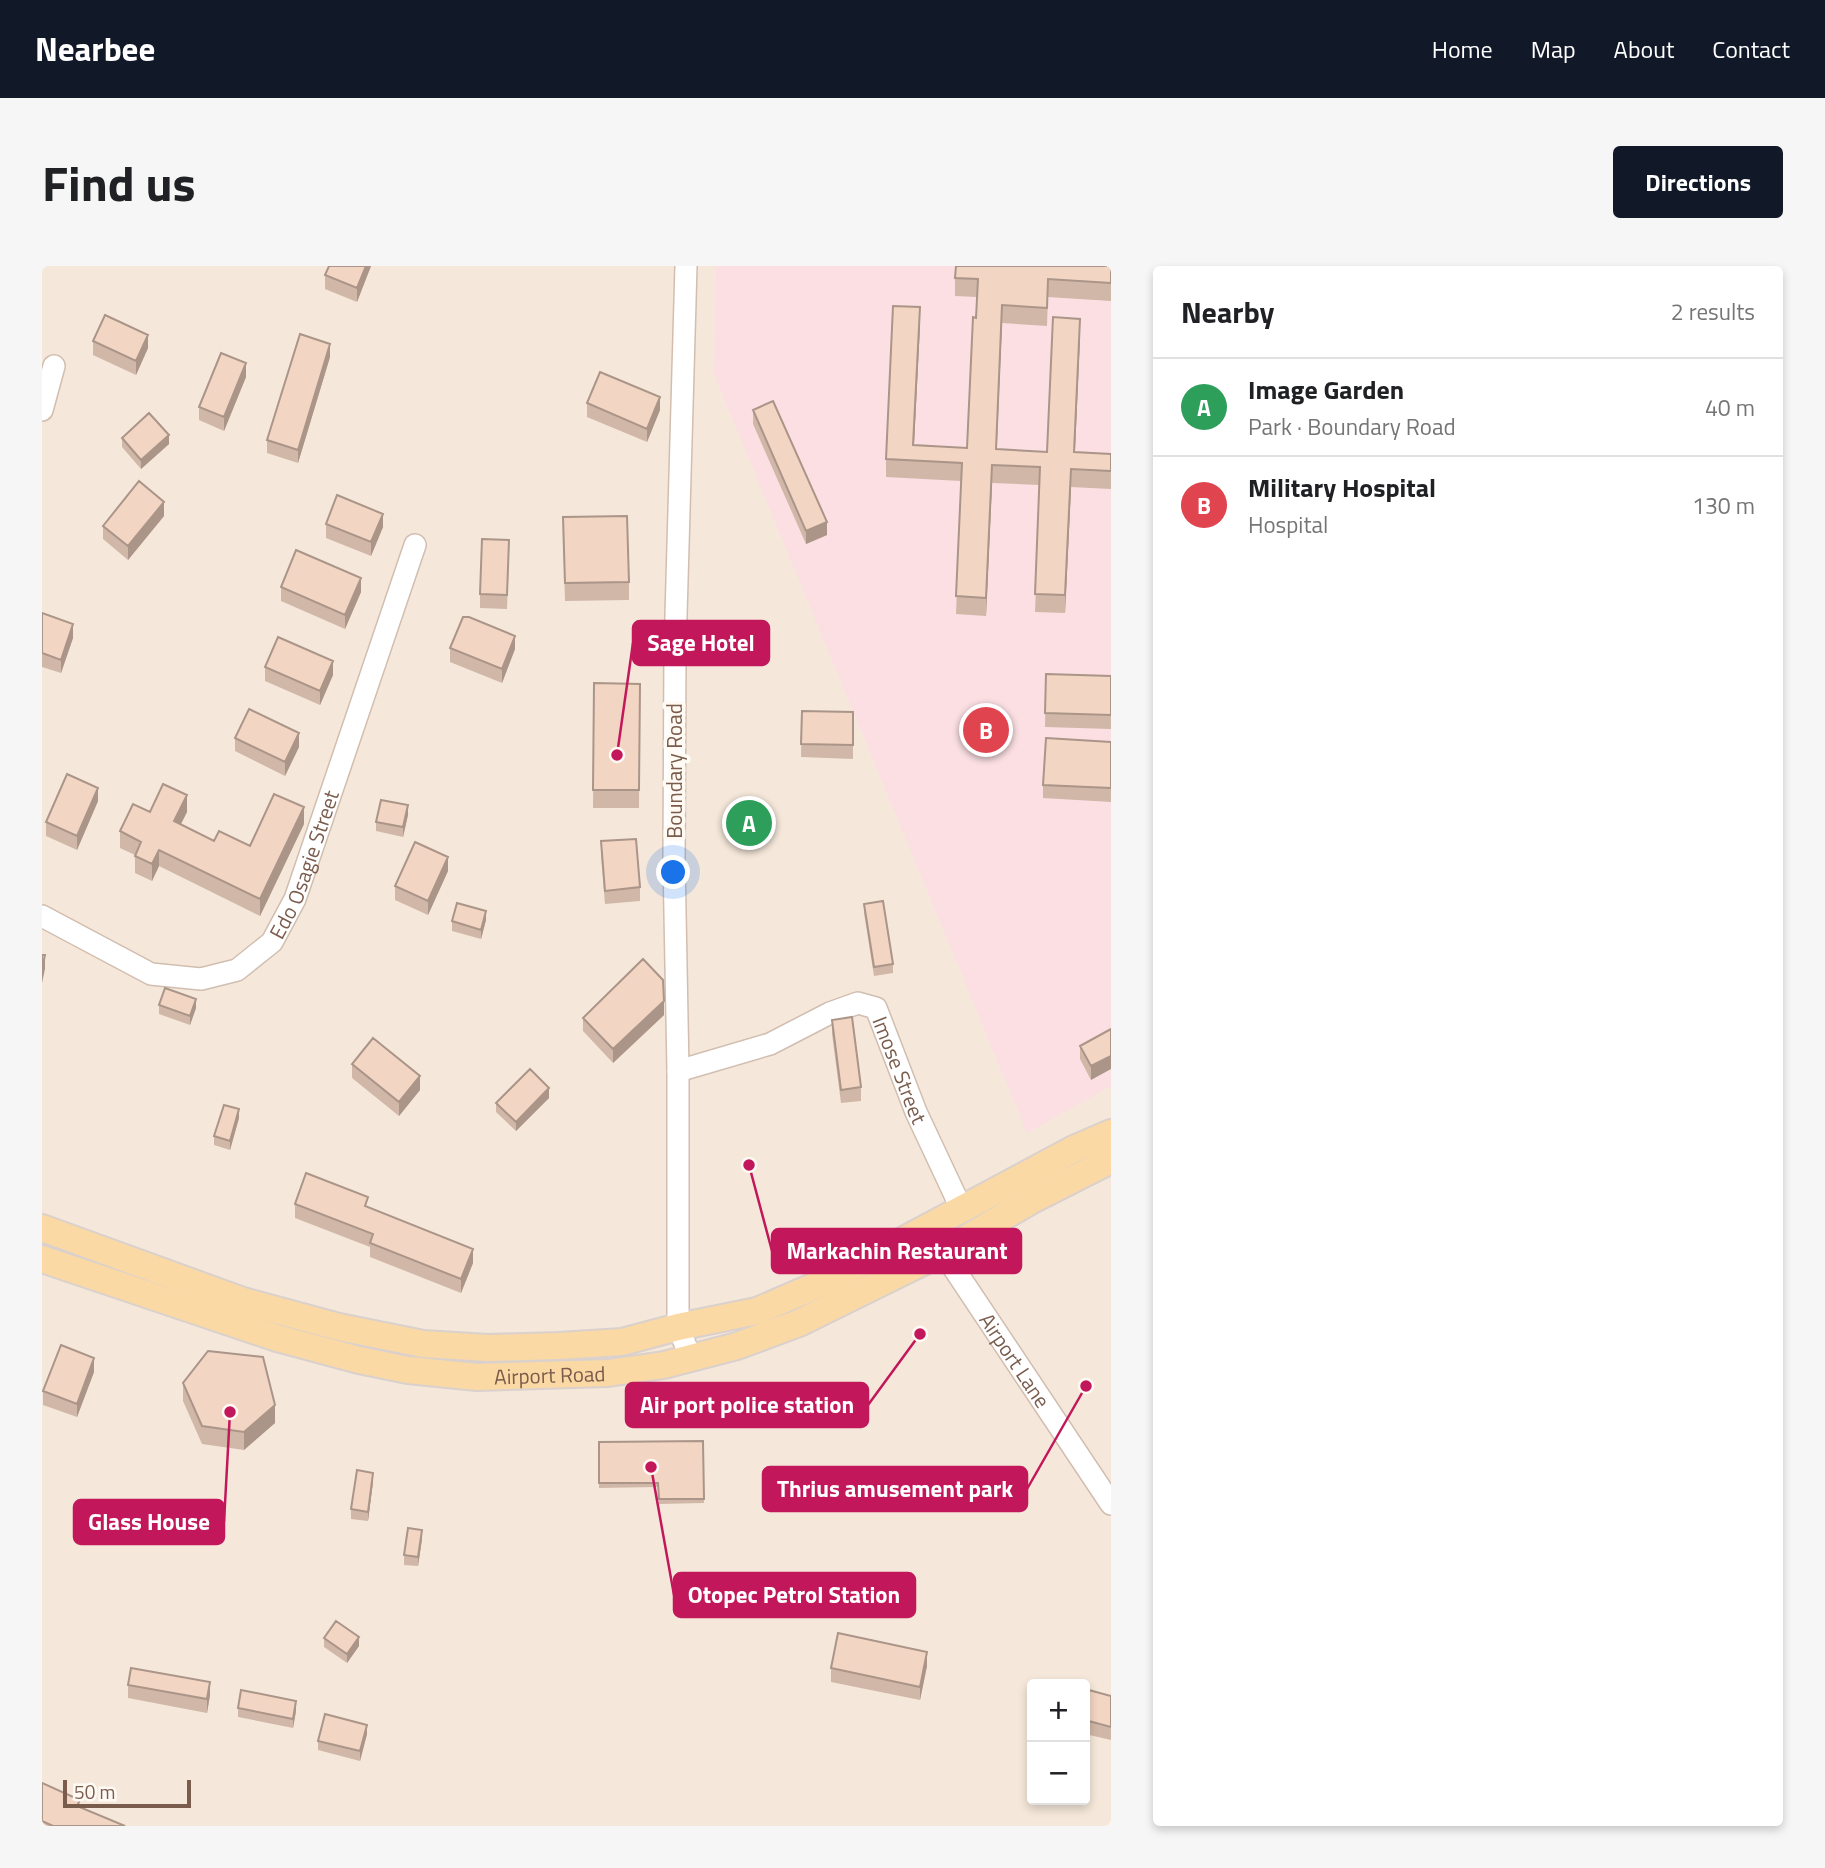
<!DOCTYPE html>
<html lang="en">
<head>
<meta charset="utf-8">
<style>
  body { margin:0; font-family:"Titillium Web",sans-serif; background:#f6f6f6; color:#202124 }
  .controls { position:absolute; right:21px; bottom:21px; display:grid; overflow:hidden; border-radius:7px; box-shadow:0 4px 10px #0003 }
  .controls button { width:63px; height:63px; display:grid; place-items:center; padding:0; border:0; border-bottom:2px solid #e0e0e0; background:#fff; color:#202124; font:35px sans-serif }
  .scale { position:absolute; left:21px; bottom:18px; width:128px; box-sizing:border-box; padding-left:7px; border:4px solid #7a5c4d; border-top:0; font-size:19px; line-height:24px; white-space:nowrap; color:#7a5c4d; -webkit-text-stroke:5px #fffaf3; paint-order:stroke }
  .you { position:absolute; left:632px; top:607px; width:24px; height:24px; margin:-18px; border:5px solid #fff; border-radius:50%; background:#1a73e8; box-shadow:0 0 0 10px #1a73e833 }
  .badge { display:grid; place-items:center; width:46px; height:46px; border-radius:50%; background:#111827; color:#fff; font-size:23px; font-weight:700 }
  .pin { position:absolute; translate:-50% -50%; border:4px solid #fff; box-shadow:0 2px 7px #0006 }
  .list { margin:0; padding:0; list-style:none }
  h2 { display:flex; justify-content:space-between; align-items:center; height:91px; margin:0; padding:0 28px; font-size:30px }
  h2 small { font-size:23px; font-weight:400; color:#757577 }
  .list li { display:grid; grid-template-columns:46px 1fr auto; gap:21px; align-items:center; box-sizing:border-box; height:98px; padding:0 28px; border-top:2px solid #e0e0e0 }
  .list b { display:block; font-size:26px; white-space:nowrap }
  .list p { margin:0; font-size:23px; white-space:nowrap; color:#757577 }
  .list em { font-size:23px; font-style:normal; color:#757577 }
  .map { position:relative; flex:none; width:1069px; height:1560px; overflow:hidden; border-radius:7px }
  header { display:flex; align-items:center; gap:42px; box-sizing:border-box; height:98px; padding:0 35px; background:#111827; color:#fff }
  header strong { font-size:33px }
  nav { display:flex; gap:38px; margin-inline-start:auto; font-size:24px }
  .intro { display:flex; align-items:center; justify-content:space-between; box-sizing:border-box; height:168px; padding:0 42px }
  h1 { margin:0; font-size:49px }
  .button { padding:18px 32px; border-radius:7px; background:#111827; color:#fff; font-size:24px; font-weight:700 }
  main { display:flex; gap:42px; padding:0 42px }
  aside { flex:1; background:#fff; border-radius:7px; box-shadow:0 4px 10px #0003 }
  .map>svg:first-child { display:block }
  .residential { fill:#f5e8da; fill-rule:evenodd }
  .medical { fill:#fbdfe3 }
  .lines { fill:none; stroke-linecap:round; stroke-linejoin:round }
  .minor-casing { stroke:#d1beb0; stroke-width:24 }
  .major-casing { stroke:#dad1cd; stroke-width:30 }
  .minor { stroke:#fff; stroke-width:21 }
  .major { stroke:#fbd9a5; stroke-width:26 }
  .wall { fill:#d1b7a8 }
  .shaded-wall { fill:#aa9588 }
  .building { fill:#f3d5c3; stroke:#aa9588; stroke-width:2 }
  .labels { text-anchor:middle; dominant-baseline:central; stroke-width:7; stroke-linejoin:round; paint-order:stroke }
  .street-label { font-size:21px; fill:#7a5c4d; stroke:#fffaf3 }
  .leader { fill:none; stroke:#c2185b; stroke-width:2.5 }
  .callout-dot { fill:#c2185b; stroke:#fffaf3; stroke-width:2.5 }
  .callout { fill:#c2185b; stroke:#c2185b; stroke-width:2.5 }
  .callout-label { font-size:23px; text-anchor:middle; font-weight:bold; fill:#fff }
</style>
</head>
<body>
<header>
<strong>Nearbee</strong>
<nav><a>Home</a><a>Map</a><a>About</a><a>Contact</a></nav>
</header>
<div class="intro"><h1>Find us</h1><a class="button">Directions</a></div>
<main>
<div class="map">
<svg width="1069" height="1560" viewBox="0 0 1069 1560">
  <rect width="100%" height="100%" fill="#fdf6ec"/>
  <path class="residential" d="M 0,0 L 1069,0 L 1069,1560 L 0,1560 ZM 990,1418 L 1043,1418 L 1043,1534 L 990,1534 Z"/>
  <path class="medical" d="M 674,0 L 1069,0 L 1069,820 L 985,867 L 672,108 Z"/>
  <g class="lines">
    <g class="minor-casing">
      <g id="minor">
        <path d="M 644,0 L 633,384 L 632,594 L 636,805 L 636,1061 L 649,1092"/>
        <path d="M 0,144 L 12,100"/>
        <path id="s1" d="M 0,650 L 109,708 L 159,713 L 195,704 L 230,676 L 253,633 L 373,279"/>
        <path id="s2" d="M 636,805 L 728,778 L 788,747 L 816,737 L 834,742 L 874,846 L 919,942"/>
        <path id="s3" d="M 901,986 L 1069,1238"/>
      </g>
    </g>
    <g class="major-casing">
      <g id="major">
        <path d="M 0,962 L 201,1035 L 297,1061 L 381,1078 L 446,1082 L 517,1080 L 580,1076 L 636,1061 L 715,1045 L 789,1013 L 1032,883 L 1069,867"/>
        <path id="s4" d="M 0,993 L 235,1072 L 317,1094 L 366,1104 L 435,1111 L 566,1107 L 622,1099 L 695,1080 L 757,1057 L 901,986 L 990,934 L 1069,894"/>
      </g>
    </g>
    <use href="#minor" class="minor"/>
    <use href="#major" class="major"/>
  </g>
  <path class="wall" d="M 329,0 L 315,36 L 283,23 L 283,9 Z
    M 1069,0 L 1069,35 L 1006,31 L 1005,60 L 960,57 L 954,183 L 1005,186 L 1038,71 L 1033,186 L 1069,188 L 1069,223 L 1029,221 L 1023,347 L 993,346 L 998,219 L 950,217 L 944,350 L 914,348 L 919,215 L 844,211 L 844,193 L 878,59 L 872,179 L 925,182 L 935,31 L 913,30 L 913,12 Z
    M 51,75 L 106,82 L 94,109 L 51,89 Z
    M 288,91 L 256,197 L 225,187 L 225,174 Z
    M 204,111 L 182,165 L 157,154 L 157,141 Z
    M 545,137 L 618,144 L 605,176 L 545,151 Z
    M 711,144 L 785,269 L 764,278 L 711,158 Z
    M 80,172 L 127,178 L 99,203 L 80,181 Z
    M 122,250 L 86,294 L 61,273 L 61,260 Z
    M 284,258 L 341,261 L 329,290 L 284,272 Z
    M 521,269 L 587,316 L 587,334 L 523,335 Z
    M 467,288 L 465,343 L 438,342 L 438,328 Z
    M 239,321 L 319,326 L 303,363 L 239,335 Z
    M 0,347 L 31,372 L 19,407 L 0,401 Z
    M 408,382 L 473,383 L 460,417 L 408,396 Z
    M 223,401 L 291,409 L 278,439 L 223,415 Z
    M 1004,408 L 1069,410 L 1069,463 L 1003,461 Z
    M 552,417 L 598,418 L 597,542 L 551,542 Z
    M 760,445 L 811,446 L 811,493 L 759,491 Z
    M 193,472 L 257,481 L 243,510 L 193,485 Z
    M 1069,476 L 1069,536 L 1001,532 L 1001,519 Z
    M 56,535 L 35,584 L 4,570 L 4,556 Z
    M 108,546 L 145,546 L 138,559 L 172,575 L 208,580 L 262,558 L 218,650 L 117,600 L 110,615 L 93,607 L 93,589 L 78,582 L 78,565 Z
    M 366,549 L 361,571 L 334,565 L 334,556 Z
    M 559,575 L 598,621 L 598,635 L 563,638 L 559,589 Z
    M 406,605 L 386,649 L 353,634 L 353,620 Z
    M 822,638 L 851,698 L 851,707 L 832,710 L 822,647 Z
    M 444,654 L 439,673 L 410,665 L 410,655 Z
    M 117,739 L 154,742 L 148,759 L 117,748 Z
    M 622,749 L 571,797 L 541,765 L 541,752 Z
    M 790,754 L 819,821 L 819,835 L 799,837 L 790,768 Z
    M 1069,763 L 1049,814 L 1038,793 L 1038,780 Z
    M 310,798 L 378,824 L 357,850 L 310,812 Z
    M 507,832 L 474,865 L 454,846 L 454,837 Z
    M 197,852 L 188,884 L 172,879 L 172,870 Z
    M 253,938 L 326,941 L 431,997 L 419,1027 L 328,991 L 328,981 L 253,952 Z
    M 52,1106 L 35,1151 L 1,1139 L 1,1125 Z
    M 141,1117 L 233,1157 L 202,1184 L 160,1178 L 141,1135 Z
    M 661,1175 L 662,1237 L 617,1238 L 616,1221 L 557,1222 L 557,1176 Z
    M 331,1216 L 326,1255 L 309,1253 L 309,1243 Z
    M 380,1273 L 376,1300 L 362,1299 L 362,1289 Z
    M 282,1372 L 317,1380 L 305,1397 L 282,1381 Z
    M 885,1400 L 878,1434 L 789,1416 L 789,1402 Z
    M 86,1419 L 168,1429 L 165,1447 L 86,1432 Z
    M 1043,1423 L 1069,1430 L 1069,1474 L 1043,1468 Z
    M 196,1442 L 254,1445 L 251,1462 L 196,1451 Z
    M 325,1468 L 318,1495 L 276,1484 L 276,1475 Z
    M 0,1517 L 38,1541 L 83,1560 L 0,1560 Z"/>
  <path class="shaded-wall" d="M 324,0 L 329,0 L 315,36 L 315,22 Z
    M 960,39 L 960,57 L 954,201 L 954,183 Z
    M 878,41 L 878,59 L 871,197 L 871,179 Z
    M 1038,53 L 1038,71 L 1032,204 L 1032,186 Z
    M 106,69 L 106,82 L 94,109 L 94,95 Z
    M 288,78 L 288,91 L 256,197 L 256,184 Z
    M 204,97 L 204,111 L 182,165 L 182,151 Z
    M 618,131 L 618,144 L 605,176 L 605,163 Z
    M 127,169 L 127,178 L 99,203 L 99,194 Z
    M 950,199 L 950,217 L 944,350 L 944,332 Z
    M 1029,203 L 1029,221 L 1023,347 L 1023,329 Z
    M 122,236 L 122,250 L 86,294 L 86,280 Z
    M 341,248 L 341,261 L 329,290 L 329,276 Z
    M 785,256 L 785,269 L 764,278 L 764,265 Z
    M 319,312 L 319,326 L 303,363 L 303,349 Z
    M 31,358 L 31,372 L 19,407 L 19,394 Z
    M 473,370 L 473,383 L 460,417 L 460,403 Z
    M 291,395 L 291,409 L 278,439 L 278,425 Z
    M 257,467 L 257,481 L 243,510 L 243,496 Z
    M 56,522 L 56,535 L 35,584 L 35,570 Z
    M 145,529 L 145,546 L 132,572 L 132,555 Z
    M 366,539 L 366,549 L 361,571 L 361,561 Z
    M 262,541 L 262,558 L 218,650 L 218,633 Z
    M 117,584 L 117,600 L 110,615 L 110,598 Z
    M 406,591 L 406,605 L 386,649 L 386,635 Z
    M 444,645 L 444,654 L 439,673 L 439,664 Z
    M 3,689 L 3,703 L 0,717 L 0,703 Z
    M 154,733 L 154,742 L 148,759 L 148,750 Z
    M 622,735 L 622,749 L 571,797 L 571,783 Z
    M 1069,790 L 1069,803 L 1049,814 L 1049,800 Z
    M 378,810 L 378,824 L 357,850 L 357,836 Z
    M 507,822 L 507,832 L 474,865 L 474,856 Z
    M 197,843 L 197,852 L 188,884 L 188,875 Z
    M 431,983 L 431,997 L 419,1027 L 419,1013 Z
    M 52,1092 L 52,1106 L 35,1151 L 35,1138 Z
    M 233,1139 L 233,1157 L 202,1184 L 202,1166 Z
    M 331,1207 L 331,1216 L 326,1255 L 326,1246 Z
    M 380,1264 L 380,1273 L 376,1300 L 376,1291 Z
    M 317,1371 L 317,1380 L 305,1397 L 305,1388 Z
    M 885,1386 L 885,1400 L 878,1434 L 878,1421 Z
    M 168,1416 L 168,1429 L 165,1447 L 165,1433 Z
    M 254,1435 L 254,1445 L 251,1462 L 251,1453 Z
    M 325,1459 L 325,1468 L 318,1495 L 318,1485 Z"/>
  <path class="building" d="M 287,0 L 324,0 L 315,22 L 283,9 Z
    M 914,0 L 1069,0 L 1069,17 L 1006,13 L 1005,42 L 960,39 L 954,183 L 1005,186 L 1011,51 L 1038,53 L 1032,186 L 1069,188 L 1069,205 L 1029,203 L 1023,329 L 993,328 L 998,201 L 950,199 L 944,332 L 914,330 L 920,197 L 844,193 L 851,40 L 878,41 L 871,179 L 925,182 L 931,51 L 934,52 L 936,13 L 913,12 Z
    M 63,49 L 106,69 L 94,95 L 51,75 Z
    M 258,68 L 288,78 L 256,184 L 225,174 Z
    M 179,87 L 204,97 L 182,151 L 157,141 Z
    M 558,106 L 618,131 L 605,163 L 545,137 Z
    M 731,135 L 785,256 L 764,265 L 711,144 Z
    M 107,147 L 127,169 L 99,194 L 80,172 Z
    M 97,215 L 122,236 L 86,280 L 61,260 Z
    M 295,229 L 341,248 L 329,276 L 284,258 Z
    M 585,250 L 587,316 L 523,317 L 521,251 Z
    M 440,273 L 467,274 L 465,329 L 438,328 Z
    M 254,284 L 319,312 L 303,349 L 239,321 Z
    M 0,347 L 31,358 L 19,394 L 0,387 Z
    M 421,351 L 427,351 L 473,370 L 460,403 L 408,382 Z
    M 236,371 L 291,395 L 278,425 L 223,401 Z
    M 1004,408 L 1069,410 L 1069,449 L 1003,447 Z
    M 552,417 L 598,418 L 597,524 L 551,524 Z
    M 207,443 L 257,467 L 243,496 L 193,472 Z
    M 760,445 L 811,446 L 811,479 L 759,478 Z
    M 1004,472 L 1069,476 L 1069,522 L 1001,519 Z
    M 25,508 L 56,522 L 35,570 L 4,556 Z
    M 121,518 L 145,529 L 132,555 L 172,575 L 177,565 L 208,580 L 232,528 L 262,541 L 218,633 L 117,584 L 110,598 L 93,590 L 99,576 L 78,565 L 91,538 L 108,546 Z
    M 339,534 L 366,539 L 361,561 L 334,556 Z
    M 594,573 L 598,621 L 563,625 L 559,575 Z
    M 373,576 L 406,591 L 386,635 L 353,620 Z
    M 841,635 L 851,698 L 832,701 L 822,638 Z
    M 415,637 L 444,645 L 439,664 L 410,655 Z
    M 0,689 L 3,689 L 0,703 Z
    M 601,693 L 621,714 L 622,735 L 571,783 L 541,752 Z
    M 123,722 L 154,733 L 148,750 L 117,739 Z
    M 810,751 L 819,821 L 799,824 L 790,754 Z
    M 1069,763 L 1069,790 L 1049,800 L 1038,780 Z
    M 331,772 L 378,810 L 357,836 L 310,798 Z
    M 488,803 L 507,822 L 474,856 L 454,837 Z
    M 182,839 L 197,843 L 188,875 L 172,870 Z
    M 264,907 L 326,931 L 323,940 L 431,983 L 419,1013 L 328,977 L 331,968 L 253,938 Z
    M 19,1079 L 52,1092 L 35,1138 L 1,1125 Z
    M 166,1085 L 221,1091 L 233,1139 L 202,1166 L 160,1160 L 141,1117 Z
    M 661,1175 L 662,1233 L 617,1233 L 616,1217 L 557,1217 L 557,1176 Z
    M 315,1204 L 331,1207 L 326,1246 L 309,1243 Z
    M 366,1262 L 380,1264 L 376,1291 L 362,1289 Z
    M 294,1355 L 317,1371 L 305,1388 L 282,1372 Z
    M 796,1367 L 885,1386 L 878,1421 L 789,1402 Z
    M 89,1402 L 168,1416 L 165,1433 L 86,1419 Z
    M 1043,1423 L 1069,1430 L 1069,1461 L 1043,1454 Z
    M 199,1424 L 254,1435 L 251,1453 L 196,1442 Z
    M 283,1448 L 325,1459 L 318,1485 L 276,1475 Z
    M 0,1517 L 38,1534 L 35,1540 L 83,1560 L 11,1560 L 0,1555 Z"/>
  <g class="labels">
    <g class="street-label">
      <text transform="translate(632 505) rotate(-90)">Boundary Road</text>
      <text stroke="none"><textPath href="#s1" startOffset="340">Edo Osagie Street</textPath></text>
      <text stroke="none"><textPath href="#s2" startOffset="278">Imose Street</textPath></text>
      <text stroke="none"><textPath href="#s3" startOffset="130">Airport Lane</textPath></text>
      <text stroke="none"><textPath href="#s4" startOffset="525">Airport Road</textPath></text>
    </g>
  </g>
  <path class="leader" d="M575 489L591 377M707 899L730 985M878 1068L826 1139M1044 1120L985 1223M188 1146L182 1256M609 1201L632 1329"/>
  <g class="callout-dot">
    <circle cx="575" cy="489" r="7"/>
    <circle cx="707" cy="899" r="7"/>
    <circle cx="878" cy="1068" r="7"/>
    <circle cx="1044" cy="1120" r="7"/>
    <circle cx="188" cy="1146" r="7"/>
    <circle cx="609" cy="1201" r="7"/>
  </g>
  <g class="callout">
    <rect x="591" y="355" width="136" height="44" rx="7"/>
    <rect x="730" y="963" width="249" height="44" rx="7"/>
    <rect x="584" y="1117" width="242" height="44" rx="7"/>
    <rect x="721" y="1201" width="264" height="44" rx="7"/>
    <rect x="32" y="1234" width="150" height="44" rx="7"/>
    <rect x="632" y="1307" width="241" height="44" rx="7"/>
  </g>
  <g class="callout-label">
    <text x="659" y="385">Sage Hotel</text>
    <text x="855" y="993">Markachin Restaurant</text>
    <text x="705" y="1147">Air port police station</text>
    <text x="853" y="1231">Thrius amusement park</text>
    <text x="107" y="1264">Glass House</text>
    <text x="752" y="1337">Otopec Petrol Station</text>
  </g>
</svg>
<div class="controls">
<button>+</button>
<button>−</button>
</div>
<div class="scale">50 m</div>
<div class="you"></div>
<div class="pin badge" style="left:707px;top:557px;background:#2e9e5b">A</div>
<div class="pin badge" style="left:944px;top:464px;background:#e0444e">B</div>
</div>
<aside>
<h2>Nearby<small>2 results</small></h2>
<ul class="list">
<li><span class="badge" style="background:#2e9e5b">A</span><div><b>Image Garden</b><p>Park · Boundary Road</p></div><em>40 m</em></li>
<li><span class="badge" style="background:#e0444e">B</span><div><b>Military Hospital</b><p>Hospital</p></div><em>130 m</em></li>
</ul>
</aside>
</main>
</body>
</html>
